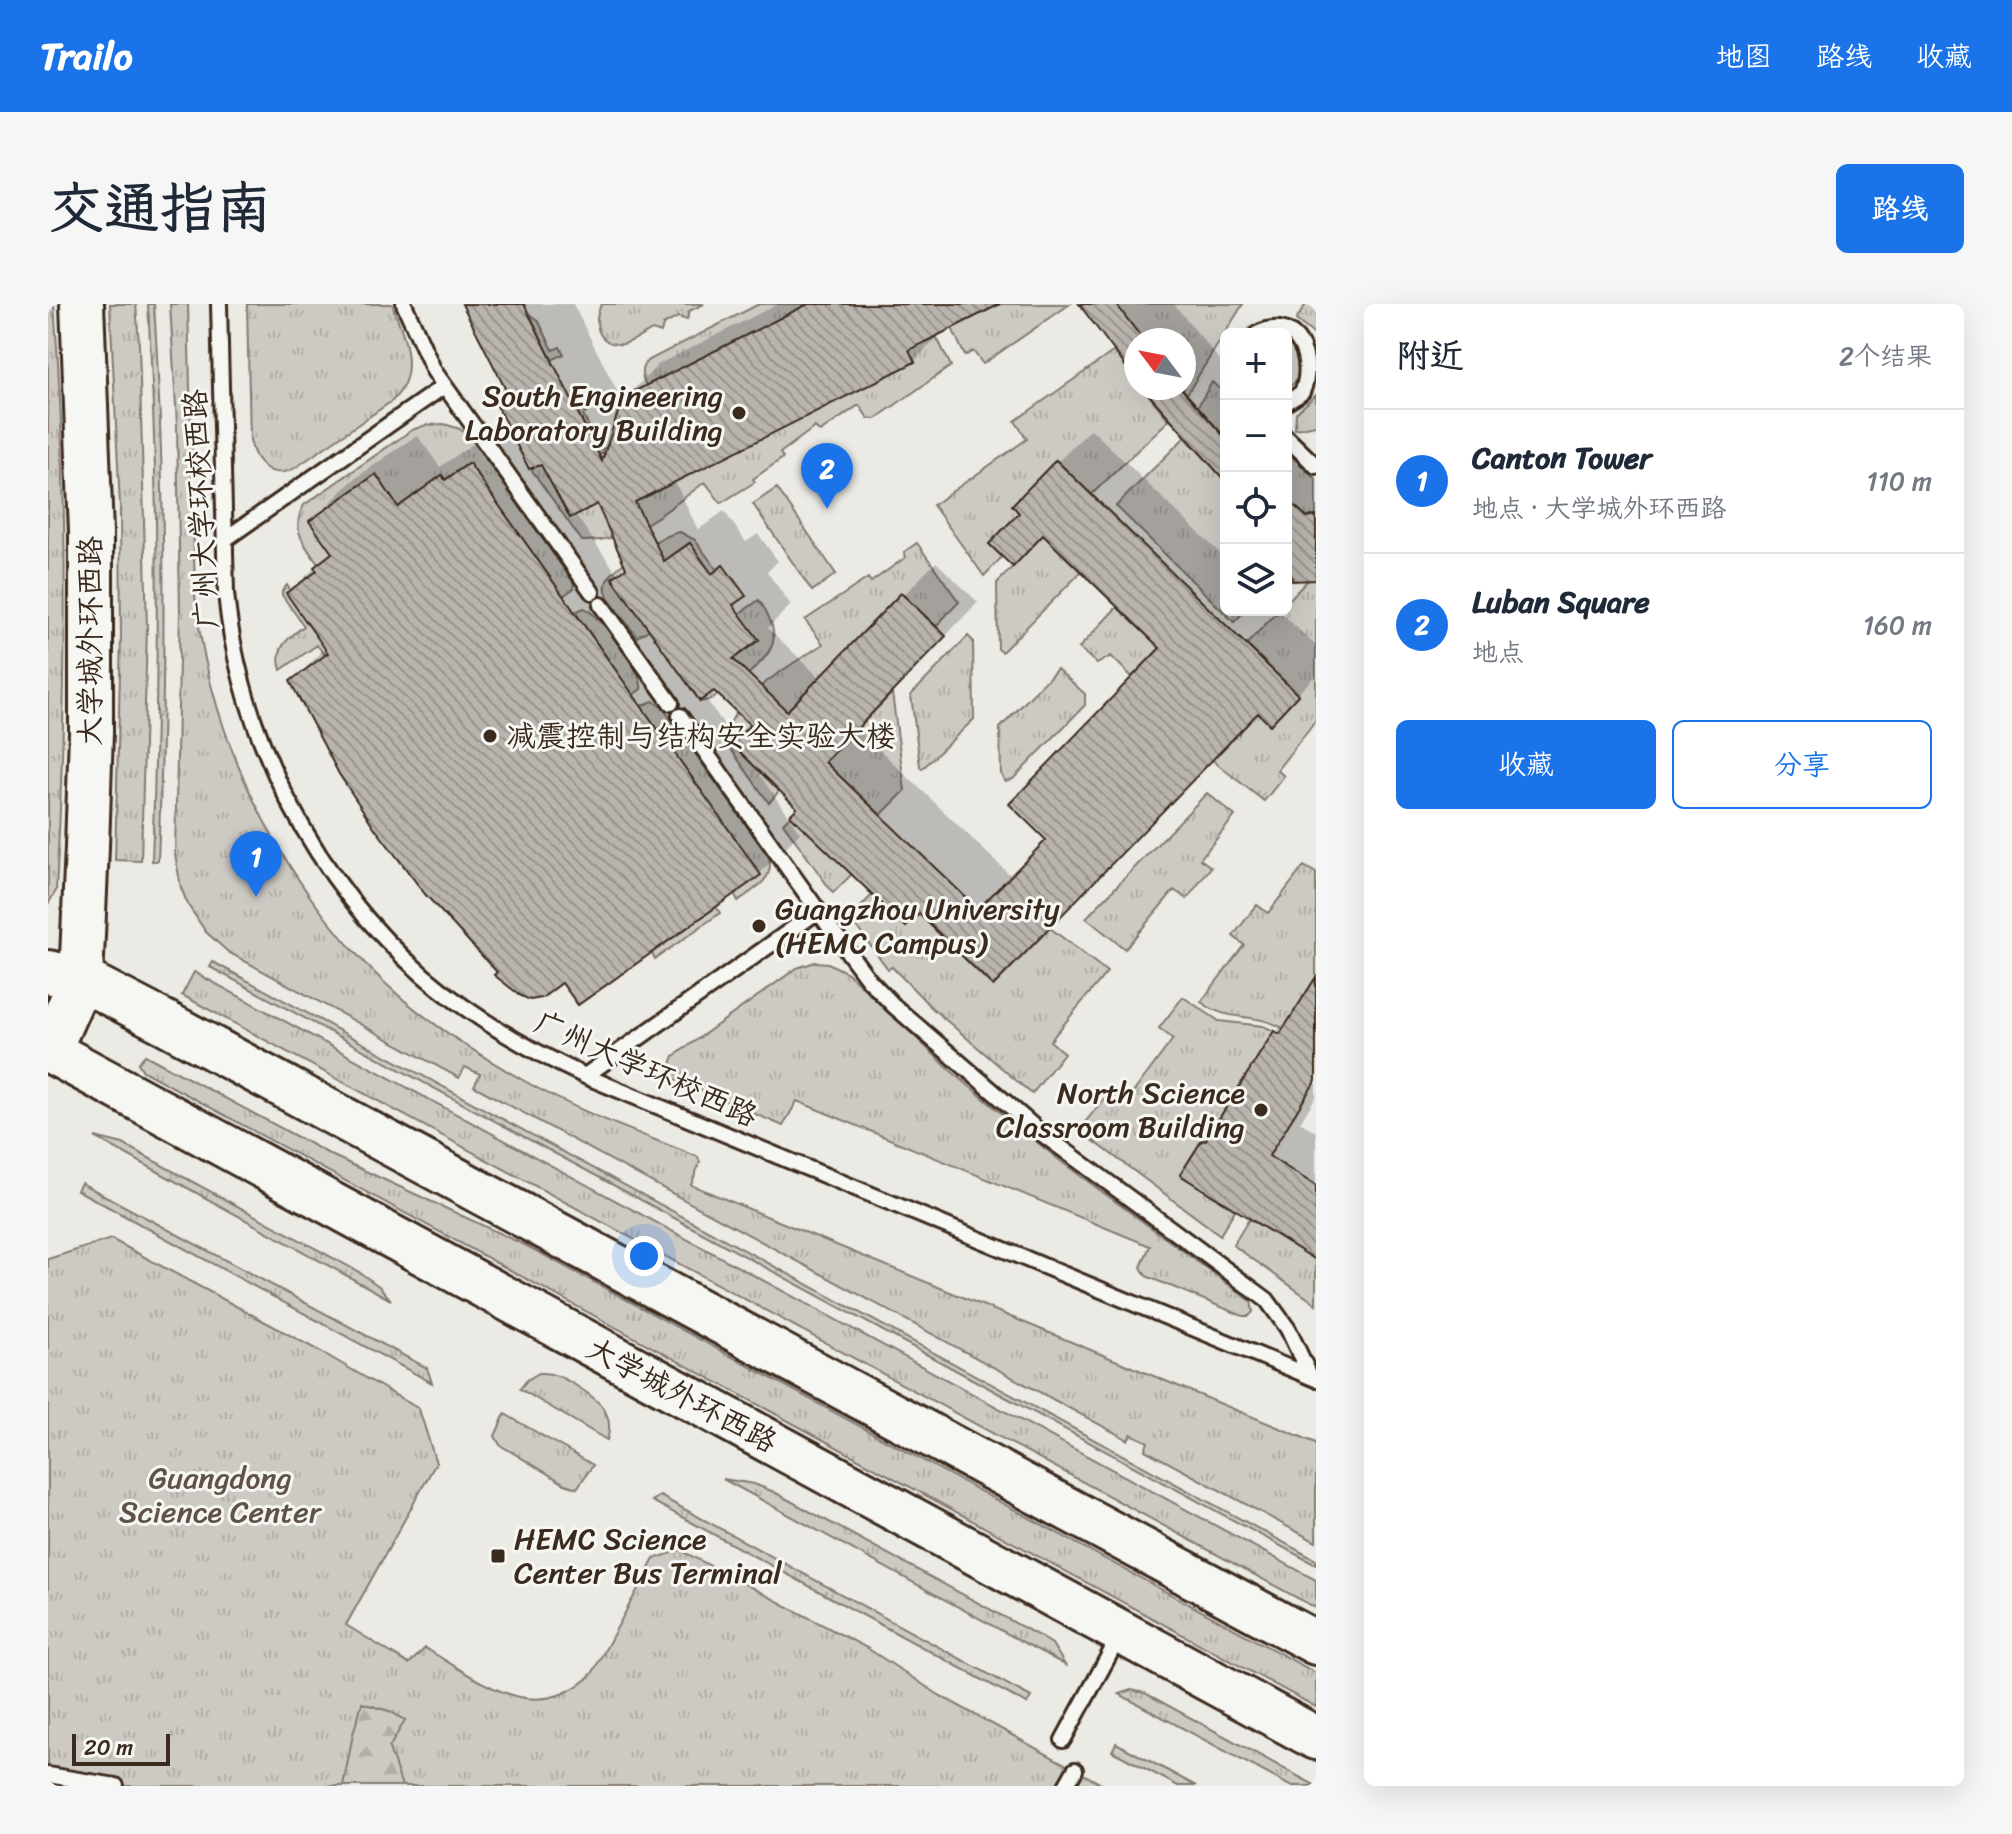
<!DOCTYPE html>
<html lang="zh">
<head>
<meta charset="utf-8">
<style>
  body { margin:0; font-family:Sriracha,"LXGW WenKai TC",sans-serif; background:#f6f6f7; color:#1f2937 }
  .controls { position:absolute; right:24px; top:24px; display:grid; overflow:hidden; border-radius:12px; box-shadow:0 8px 32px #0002 }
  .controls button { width:72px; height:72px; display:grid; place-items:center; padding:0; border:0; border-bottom:2px solid #e0e1e3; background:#fff; color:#1f2937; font:40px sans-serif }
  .compass { position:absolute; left:1076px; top:24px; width:72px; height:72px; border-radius:50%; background:#fff; box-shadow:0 8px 32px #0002; rotate:302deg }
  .scale { position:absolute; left:24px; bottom:20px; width:98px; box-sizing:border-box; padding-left:8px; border:4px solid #3b2a1e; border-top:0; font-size:22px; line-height:28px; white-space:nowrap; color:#3b2a1e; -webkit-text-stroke:6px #f6f6f2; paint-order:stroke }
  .you { position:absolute; left:596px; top:952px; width:28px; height:28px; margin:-20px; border:6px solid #fff; border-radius:50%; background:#1a73e8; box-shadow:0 0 0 12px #1a73e833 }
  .badge { display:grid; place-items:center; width:52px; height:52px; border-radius:50%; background:#1a73e8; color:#fff; font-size:26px; font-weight:700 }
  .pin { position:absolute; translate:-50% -66px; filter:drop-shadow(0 2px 4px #0008) }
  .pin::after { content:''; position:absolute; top:42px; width:28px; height:24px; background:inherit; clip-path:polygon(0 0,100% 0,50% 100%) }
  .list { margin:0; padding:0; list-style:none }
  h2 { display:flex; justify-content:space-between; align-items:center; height:104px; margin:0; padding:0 32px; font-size:34px }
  h2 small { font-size:26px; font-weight:400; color:#747a83 }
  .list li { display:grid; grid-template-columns:52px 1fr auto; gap:24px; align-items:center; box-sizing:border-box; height:144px; padding:0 32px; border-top:2px solid #e0e1e3 }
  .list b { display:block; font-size:30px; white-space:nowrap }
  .list p { margin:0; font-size:26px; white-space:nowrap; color:#747a83 }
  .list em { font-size:26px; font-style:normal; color:#747a83 }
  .actions { display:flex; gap:16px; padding:24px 32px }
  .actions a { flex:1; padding:18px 0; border:2px solid #1a73e8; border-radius:12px; text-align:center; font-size:28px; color:#1a73e8 }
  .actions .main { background:#1a73e8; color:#fff }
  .icon { flex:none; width:44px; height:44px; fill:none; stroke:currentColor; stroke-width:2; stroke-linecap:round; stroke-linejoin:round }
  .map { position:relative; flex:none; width:1268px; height:1482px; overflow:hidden; border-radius:12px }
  header { display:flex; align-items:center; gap:48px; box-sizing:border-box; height:112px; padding:0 40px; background:#1a73e8; color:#fff }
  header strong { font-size:38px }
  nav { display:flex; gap:44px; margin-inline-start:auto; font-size:28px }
  .intro { display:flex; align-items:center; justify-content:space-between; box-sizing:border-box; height:192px; padding:0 48px }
  h1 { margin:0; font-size:56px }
  .button { padding:20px 36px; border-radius:12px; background:#1a73e8; color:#fff; font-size:28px; font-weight:700 }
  main { display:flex; gap:48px; padding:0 48px }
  aside { flex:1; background:#fff; border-radius:12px; box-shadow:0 8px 32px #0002 }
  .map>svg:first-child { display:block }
  .grass { fill:url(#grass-tufts); stroke:#847a71; stroke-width:2 }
  .forest { fill:url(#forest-firs); stroke:#847a71; stroke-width:2 }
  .shadow { fill:#0003; fill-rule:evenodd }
  .building { fill:url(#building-back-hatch); stroke:#3b2a1e; stroke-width:2 }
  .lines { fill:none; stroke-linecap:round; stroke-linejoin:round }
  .lane-casing { stroke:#3b2a1e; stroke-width:20 }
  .primary-casing { stroke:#3b2a1e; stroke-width:48 }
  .lane { stroke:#f6f6f2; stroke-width:14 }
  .primary { stroke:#f6f6f2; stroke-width:42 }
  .poi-dot { fill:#3b2a1e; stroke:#f6f6f2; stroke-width:3 }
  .labels { text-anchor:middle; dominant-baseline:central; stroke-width:6; stroke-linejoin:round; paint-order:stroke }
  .poi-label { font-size:30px; fill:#3b2a1e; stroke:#f6f6f2; text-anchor:start }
  .street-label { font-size:30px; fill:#3b2a1e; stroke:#f6f6f2 }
  .park-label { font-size:30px; fill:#605248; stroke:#f6f6f2 }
</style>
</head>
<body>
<header>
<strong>Trailo</strong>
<nav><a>地图</a><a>路线</a><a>收藏</a></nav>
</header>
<div class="intro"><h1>交通指南</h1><a class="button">路线</a></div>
<main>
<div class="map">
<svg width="1268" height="1482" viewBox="0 0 1268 1482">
  <defs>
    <pattern id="grass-tufts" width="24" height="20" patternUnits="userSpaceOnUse" patternTransform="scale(2)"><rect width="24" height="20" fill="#cdcac4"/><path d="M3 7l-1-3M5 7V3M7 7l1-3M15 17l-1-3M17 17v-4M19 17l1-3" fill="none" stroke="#b1aea8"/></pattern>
    <pattern id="forest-firs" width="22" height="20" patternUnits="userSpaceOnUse" patternTransform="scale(2)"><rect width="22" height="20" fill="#cdcac4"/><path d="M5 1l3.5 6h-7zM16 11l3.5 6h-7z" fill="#b1aea8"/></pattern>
    <pattern id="building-back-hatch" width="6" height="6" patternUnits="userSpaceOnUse" patternTransform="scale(2)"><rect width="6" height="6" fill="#bab4ae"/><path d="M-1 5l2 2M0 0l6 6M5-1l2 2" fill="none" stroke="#98938d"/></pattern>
  </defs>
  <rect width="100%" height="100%" fill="#ebeae5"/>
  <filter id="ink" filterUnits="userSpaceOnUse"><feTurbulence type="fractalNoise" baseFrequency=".0125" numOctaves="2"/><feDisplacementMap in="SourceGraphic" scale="16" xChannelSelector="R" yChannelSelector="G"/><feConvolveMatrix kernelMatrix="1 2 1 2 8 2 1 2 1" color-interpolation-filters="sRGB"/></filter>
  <g filter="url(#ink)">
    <path class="grass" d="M 0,0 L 6,0 C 21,194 19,394 8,587 L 0,600 Z
      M 62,0 L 88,0 L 91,41 L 99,323 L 93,557 L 67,556 L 73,333 L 72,202 Z
      M 100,0 L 106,0 C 118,186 118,372 110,557 L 104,557 C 111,371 111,186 100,0 Z
      M 122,0 L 140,0 L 147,291 C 162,442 242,599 357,697 C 392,726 433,752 473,775 C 528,807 591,829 650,853 L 652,858 L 643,881 L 1268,1139 L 1268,1238 L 1097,1146 L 1100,1138 L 1083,1130 L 1080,1136 L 426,782 L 432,770 L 417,763 L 411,774 L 180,648 L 158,628 L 140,601 L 133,584 L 127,550 L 132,307 L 129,121 Z
      M 199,0 L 344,0 C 356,32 373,69 344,97 L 247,164 C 224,177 206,159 202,136 Z
      M 554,0 L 656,0 L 641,7 L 639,16 L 630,13 L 615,21 L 613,29 L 604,26 C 595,31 584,38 575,40 C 550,43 543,17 554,0 Z
      M 711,0 L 760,0 L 598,82 C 593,71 591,63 601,56 Z
      M 952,0 L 1022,0 L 935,60 L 925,47 L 917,52 L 904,24 Z
      M 1068,0 L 1195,0 L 1139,90 L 1133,84 L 1136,84 L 1136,36 L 1095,36 Z
      M 1258,0 L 1268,0 L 1268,32 L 1248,16 Z
      M 481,9 L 490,16 L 505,46 L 512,43 L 516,50 L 504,56 Z
      M 888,32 L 903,62 L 827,115 L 820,114 L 811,101 L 772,128 L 767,123 L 732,149 L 735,154 L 705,175 L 707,178 L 673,199 L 657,178 C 619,206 584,239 534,237 L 483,165 L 494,159 L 522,214 L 556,196 L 563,210 L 866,58 L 860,46 Z
      M 1238,37 L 1252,48 C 1252,65 1254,76 1238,85 Z
      M 1066,47 L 1088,76 L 1088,84 L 1095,84 L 1121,116 L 1043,191 L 1008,157 L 964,201 L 971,209 L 941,240 L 954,253 L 936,272 L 885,201 L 979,135 L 967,117 Z
      M 1164,78 L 1178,91 L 1178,130 L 1174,130 L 1150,102 Z
      M 1268,91 L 1268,121 L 1247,125 L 1248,109 Z
      M 539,99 L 543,106 L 535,111 L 553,146 L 586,129 L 588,133 L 551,151 L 528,105 Z
      M 396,120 L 412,125 L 424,135 L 525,278 L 526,284 L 515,292 L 421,159 L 397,176 L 394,172 L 270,260 C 256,240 242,225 256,201 L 364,126 L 378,121 Z
      M 1137,133 L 1178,177 L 1178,306 L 1198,306 L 1186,318 L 1068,202 Z
      M 1238,147 L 1268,175 L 1268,212 L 1259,213 L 1238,194 Z
      M 729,184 L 788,270 L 764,287 L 705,200 Z
      M 632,228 L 647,236 L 669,266 L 663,271 L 641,239 L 574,288 L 602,325 L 589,333 L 561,295 C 558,289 556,283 559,277 C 564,263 617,230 632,228 Z
      M 995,231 L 1033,268 L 954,348 L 950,345 L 949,279 Z
      M 869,239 L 911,298 L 888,322 L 854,290 L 724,423 L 711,411 L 684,440 L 731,487 L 721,499 L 677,437 C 683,391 740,364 775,340 L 757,316 L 820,274 L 823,278 L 858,253 L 856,248 Z
      M 1260,276 L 1268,276 L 1268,416 L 1229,466 L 1236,472 L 1216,497 L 1164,456 L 1210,409 L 1222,420 L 1250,390 L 1202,344 L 1181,365 L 1178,362 L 1231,306 L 1238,306 L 1238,299 Z
      M 239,281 L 281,349 L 277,351 L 269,341 L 233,366 C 226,344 240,334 256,322 L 234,291 L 234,287 Z
      M 711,296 C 719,307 728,325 725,338 C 721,358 672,396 652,398 L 643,385 L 711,336 L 691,310 Z
      M 1069,303 L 1112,344 L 1084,373 L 1063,352 L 1049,360 L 1031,344 Z
      M 536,304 C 552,311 596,368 593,385 L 585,391 L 527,308 Z
      M 920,332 L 925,337 L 926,415 L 874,465 L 872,462 L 863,391 Z
      M 1009,365 L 1037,390 L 1037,401 L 965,475 L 957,477 L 953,470 L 952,424 Z
      M 844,389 L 857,487 L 833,511 L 777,458 Z
      M 605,397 L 615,404 L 721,553 C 727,576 706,585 690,597 L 593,402 Z
      M 1159,489 L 1187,512 L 1152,555 L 1163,563 L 1139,595 L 1126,586 L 1077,645 L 1038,614 Z
      M 743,511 L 804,570 L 785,589 L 735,519 Z
      M 1256,562 L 1268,569 L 1268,673 L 1236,725 C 1207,707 1182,720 1153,698 L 1196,641 L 1185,632 L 1209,601 L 1220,609 Z
      M 825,590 L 871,610 L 945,682 L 1002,624 L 1059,668 L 1002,737 L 1016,749 L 984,790 L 884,704 L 844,663 L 840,665 L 802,614 Z
      M 668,603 L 672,609 L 607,655 L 604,649 Z
      M 165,658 L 1268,1256 L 1268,1261 L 162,663 Z
      M 767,658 L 780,659 L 800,669 L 902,766 L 970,823 L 1015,859 L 1203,997 L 1205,1008 L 1201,1012 L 1195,1012 L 1098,972 L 1093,963 L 1102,942 L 749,797 L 735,822 L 624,774 L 621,766 L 626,752 L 749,664 Z
      M 146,668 L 1268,1276 L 1268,1304 L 134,691 Z
      M 1135,693 L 1171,717 L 1215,722 L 1226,727 L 1157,837 L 1154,836 L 1132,871 L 1187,906 L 1172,931 L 1031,826 L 1062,787 L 1078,798 L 1125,735 L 1111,724 Z
      M 97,751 L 283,851 L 481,943 L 1268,1369 L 1268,1403 L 95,767 L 90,759 Z
      M 47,833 L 75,840 L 311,968 L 332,983 L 343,996 Z
      M 33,879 L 379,1064 L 384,1079 L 29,886 Z
      M 1201,915 L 1268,956 L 1268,1000 L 1185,941 Z
      M 63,935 L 277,1050 L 371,1105 L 388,1159 L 298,1321 L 361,1360 L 377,1344 C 432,1376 486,1425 544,1370 L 606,1255 L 632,1246 L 819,1344 L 891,1391 L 1057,1482 L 0,1482 L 0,955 Z
      M 491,1069 C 505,1068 515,1074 527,1081 C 548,1094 568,1108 559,1136 L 472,1085 L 479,1076 Z
      M 457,1110 L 545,1161 L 529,1184 L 517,1180 L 452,1141 L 447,1132 Z
      M 675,1175 L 706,1180 L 726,1188 L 993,1333 L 1004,1340 L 1017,1361 Z
      M 612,1192 L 983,1393 L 979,1400 L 604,1197 Z
      M 1083,1386 L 1097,1389 L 1268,1482 L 1242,1482 L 1071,1390 Z
      M 1068,1439 L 1148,1482 L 1130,1482 L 1064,1447 Z"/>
    <path class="forest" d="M 314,1399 L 341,1407 L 357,1416 L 341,1444 L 354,1482 L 295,1482 L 305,1430 Z"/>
    <path class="shadow" d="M 417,0 L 525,0 L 575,99 L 577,94 L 611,60 L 730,0 L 947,0 L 897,25 L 866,57 L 626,176 L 650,226 L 676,207 L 698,238 L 710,230 L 730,257 L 719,268 L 743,301 L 720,324 L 773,375 L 888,258 L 930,298 L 809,424 L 964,573 L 1000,536 L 1115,344 L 966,201 L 1043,125 L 1178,255 L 1178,306 L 1230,306 L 1268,342 L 1268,371 L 1222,418 L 1210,407 L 978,646 L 871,607 L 752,504 L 706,460 L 705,461 L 752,529 L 711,570 L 514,676 L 452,668 L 244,377 L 279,343 L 241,289 L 285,246 L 264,217 L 305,176 L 369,131 L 392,163 L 436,132 L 439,136 L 461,121 L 446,93 L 458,81 ZM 550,197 L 579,261 L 570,271 L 526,209 ZM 666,385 L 705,421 L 688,438 L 656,392 Z
      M 1033,0 L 1126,0 L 1178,64 L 1178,172 L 1097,84 L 1136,84 L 1136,36 L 1088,36 L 1088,73 Z
      M 1238,126 L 1268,156 L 1268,274 L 1238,234 Z
      M 1268,677 L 1268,793 L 1252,818 L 1268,828 L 1268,954 L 1156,837 L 1166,827 L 1228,728 L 1250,706 Z"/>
    <path class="building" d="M 414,0 L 476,0 L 554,157 L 575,93 L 760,0 L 952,0 L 861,46 L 867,58 L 587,198 L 616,257 L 642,239 L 664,270 L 675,261 L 698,292 L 685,301 L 711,336 L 685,355 L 739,407 L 853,289 L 898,332 L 777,458 L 930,605 L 998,536 L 961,500 L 1112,344 L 995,231 L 965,263 L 941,240 L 971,209 L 964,201 L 1008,156 L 1250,391 L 1222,421 L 1210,409 L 945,682 L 871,610 L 858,623 L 742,511 L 749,504 L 684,440 L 702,421 L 666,387 L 652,397 L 564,274 L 578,264 L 549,200 L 522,214 L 493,161 L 481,165 L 444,92 L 458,86 Z
      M 1031,0 L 1068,0 L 1095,36 L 1088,36 L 1088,76 Z
      M 1095,84 L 1133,84 L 1174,130 L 1178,134 L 1178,178 Z
      M 421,159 L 713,571 L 530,701 L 514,679 L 494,694 L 482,696 L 473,692 L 446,671 L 449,668 L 377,590 L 326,523 L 291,470 L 242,377 L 280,349 L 238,289 L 269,267 L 266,263 L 284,249 L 261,217 L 328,170 L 350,203 L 394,171 L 397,176 Z
      M 1238,194 L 1259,213 L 1268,212 L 1268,276 L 1244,277 L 1238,235 Z
      M 1268,673 L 1268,776 L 1221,852 L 1268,882 L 1268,956 L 1132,871 L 1154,836 L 1157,837 L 1226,727 L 1232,730 Z"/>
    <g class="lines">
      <g class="lane-casing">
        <path id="lane" d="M 171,0 L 178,289 C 191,431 268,579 376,672 C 423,712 481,746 537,772 L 1268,1075
          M 356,0 L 386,67 L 544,288
          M 1209,30 C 1249,9 1268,56 1254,88 C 1250,92 1243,95 1238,99
          M 1238,133 L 1268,162
          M 176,236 L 396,82
          M 553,301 L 623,399
          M 632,412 L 783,625 L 821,676 L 846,702 L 992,828 L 1219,996 L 1240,1025 L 1262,1072
          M 537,772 L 770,607
          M 1015,1436 L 1072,1331
          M 0,1471 L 68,1482
          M 1018,1482 L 1027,1466"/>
      </g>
      <g class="primary-casing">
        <path id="primary" d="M 0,668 L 33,675 L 118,719 L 1268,1339
          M 0,746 L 1268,1434
          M 1,747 L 33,675 L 39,543 L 43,429 L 43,229 L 34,0"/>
      </g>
      <use href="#lane" class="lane"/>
      <use href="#primary" class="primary"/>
    </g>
  </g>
  <g class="poi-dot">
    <circle cx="691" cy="109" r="8"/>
    <circle cx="442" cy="432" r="8"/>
    <circle cx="711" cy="622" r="8"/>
    <circle cx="1213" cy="806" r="8"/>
    <rect x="442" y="1244" width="16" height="16" rx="4"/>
  </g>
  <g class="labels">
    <g class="poi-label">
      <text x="675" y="92" text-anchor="end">South Engineering<tspan x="675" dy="34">Laboratory Building</tspan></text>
      <text x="458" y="432">减震控制与结构安全实验大楼</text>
      <text x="727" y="605">Guangzhou University<tspan x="727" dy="34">(HEMC Campus)</tspan></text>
      <text x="1197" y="789" text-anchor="end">North Science<tspan x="1197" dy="34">Classroom Building</tspan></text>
      <text x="466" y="1235">HEMC Science<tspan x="466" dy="34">Center Bus Terminal</tspan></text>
    </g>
    <g class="street-label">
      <text transform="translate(153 205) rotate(-93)">广州大学环校西路</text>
      <text transform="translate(42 337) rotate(-90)">大学城外环西路</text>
      <text transform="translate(598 765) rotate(24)">广州大学环校西路</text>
      <text transform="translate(634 1091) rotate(28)">大学城外环西路</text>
    </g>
    <g class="park-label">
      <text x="172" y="1174">Guangdong<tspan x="172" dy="34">Science Center</tspan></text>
    </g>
  </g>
</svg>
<div class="controls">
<button>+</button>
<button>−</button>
<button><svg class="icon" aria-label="locate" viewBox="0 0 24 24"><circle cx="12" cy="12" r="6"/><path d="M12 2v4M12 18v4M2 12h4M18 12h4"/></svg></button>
<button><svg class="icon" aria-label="layers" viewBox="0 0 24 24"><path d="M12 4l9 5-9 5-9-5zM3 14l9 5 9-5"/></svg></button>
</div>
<svg class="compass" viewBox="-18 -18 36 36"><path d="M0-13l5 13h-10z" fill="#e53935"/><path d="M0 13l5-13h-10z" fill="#747a83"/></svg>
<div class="scale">20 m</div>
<div class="you"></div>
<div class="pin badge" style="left:208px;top:593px">1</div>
<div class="pin badge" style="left:779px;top:205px">2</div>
</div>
<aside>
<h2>附近<small>2个结果</small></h2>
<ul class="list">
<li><span class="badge">1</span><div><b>Canton Tower</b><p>地点 · 大学城外环西路</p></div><em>110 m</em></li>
<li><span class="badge">2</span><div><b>Luban Square</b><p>地点</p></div><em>160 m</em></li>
</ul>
<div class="actions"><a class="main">收藏</a><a>分享</a></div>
</aside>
</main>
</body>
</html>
